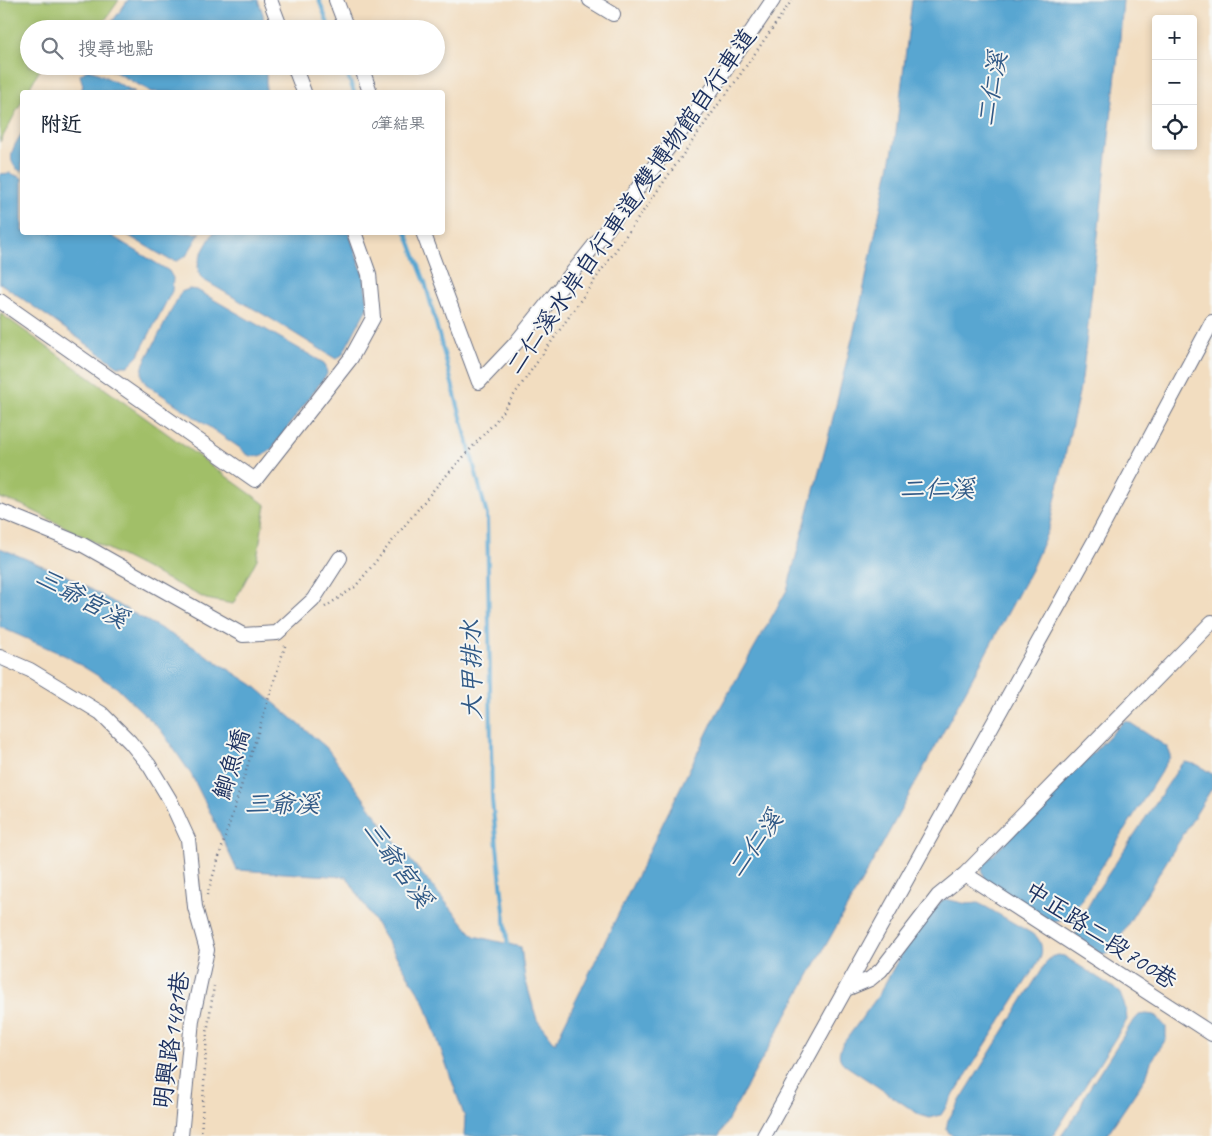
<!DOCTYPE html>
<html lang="zh-TW">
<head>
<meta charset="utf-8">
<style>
  body { margin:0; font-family:Caveat,"LXGW WenKai TC",sans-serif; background:#f6f6f7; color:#1f2937 }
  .controls { position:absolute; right:15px; top:15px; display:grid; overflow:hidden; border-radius:5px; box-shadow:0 2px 8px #0003 }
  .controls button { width:45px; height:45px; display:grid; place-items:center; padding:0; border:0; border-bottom:1px solid #e0e1e3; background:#fff; color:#1f2937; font:25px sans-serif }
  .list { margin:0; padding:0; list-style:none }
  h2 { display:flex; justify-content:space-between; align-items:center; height:65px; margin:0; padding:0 20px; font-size:21px }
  h2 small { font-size:16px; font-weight:400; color:#747a83 }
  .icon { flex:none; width:28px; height:28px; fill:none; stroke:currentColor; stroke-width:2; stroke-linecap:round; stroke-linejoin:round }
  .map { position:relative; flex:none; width:1212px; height:1136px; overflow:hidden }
  .search { position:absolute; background:#fff; box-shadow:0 2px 8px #0003; left:20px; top:20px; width:425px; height:55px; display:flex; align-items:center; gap:12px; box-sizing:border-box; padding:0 18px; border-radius:28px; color:#747a83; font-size:19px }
  .panel { position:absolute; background:#fff; box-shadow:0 2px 8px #0003; left:20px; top:90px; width:425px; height:145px; border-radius:5px }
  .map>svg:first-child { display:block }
  .green { fill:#a1bf67; stroke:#5e7762 }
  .water { fill:#58a6d1; stroke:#3a6a98 }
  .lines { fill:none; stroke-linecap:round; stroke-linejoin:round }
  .stream { stroke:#58a6d1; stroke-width:4 }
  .minor-casing { stroke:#666c80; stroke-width:16 }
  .path { stroke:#666c80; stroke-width:2.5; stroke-dasharray:1 4; stroke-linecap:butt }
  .minor { stroke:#fff; stroke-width:14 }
  .labels { text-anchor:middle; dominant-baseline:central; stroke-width:4; stroke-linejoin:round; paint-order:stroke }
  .street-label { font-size:24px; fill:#1b2f5e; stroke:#f6f6f2 }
  .water-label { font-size:25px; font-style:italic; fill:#305986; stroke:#f6f6f2 }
</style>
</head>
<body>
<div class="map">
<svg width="1212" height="1136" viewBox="0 0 1212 1136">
  <rect width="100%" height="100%" fill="#f6f6f2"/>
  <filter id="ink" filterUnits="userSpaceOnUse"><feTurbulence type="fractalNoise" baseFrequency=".02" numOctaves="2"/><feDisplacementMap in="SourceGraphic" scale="10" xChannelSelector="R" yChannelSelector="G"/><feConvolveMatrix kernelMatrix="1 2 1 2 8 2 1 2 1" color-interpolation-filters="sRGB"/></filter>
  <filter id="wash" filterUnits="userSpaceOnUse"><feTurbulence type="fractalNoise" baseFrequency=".0096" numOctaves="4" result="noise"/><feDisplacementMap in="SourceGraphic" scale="20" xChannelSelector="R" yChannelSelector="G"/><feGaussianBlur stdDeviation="1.12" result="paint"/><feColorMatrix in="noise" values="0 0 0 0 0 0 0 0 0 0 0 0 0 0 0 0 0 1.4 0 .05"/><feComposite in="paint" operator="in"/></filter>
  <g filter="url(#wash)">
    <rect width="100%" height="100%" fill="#f2ddc0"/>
    <path class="green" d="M 0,0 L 119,0 L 99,29 L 29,29 L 29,66 L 42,66 L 27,92 L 22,92 L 22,101 L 0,142 Z
      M 0,313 L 266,505 L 257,559 L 233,604 L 206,599 L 22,505 L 0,498 Z"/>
    <path class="water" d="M 128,0 L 258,0 L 263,14 L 264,29 L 107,29 Z
      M 912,0 L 1123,0 L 1120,38 L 1082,379 L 1049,528 L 1031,570 L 882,845 L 719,1136 L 464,1136 L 465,1118 L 424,1001 L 347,877 L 237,870 L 211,814 L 191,774 L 161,730 L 116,687 L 66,656 L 0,627 L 0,548 L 67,576 L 192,646 L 253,685 L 327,748 L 396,843 L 474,936 L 521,947 L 525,978 L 537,1020 L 555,1043 L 716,715 L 787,590 L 827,442 L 860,306 L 895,140 Z
      M 104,66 L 266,66 L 266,92 L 152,92 Z
      M 87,70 L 92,70 L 135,92 L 81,92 L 83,85 L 80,75 Z
      M 22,133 L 22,172 C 3,162 14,146 22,133 Z
      M 10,173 L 22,178 L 22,232 L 107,233 L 169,271 L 173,278 L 172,291 L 138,356 L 128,366 L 118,366 L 0,283 L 0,174 Z
      M 124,233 L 200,233 L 186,256 L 177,261 L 168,259 Z
      M 213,233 L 349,233 L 364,277 L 368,306 L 342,355 L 336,359 L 273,320 L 202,279 C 191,264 206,247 213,233 Z
      M 189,289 L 197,290 L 324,363 L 326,366 L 327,374 L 270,451 C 258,459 249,459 240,448 L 146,384 C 140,376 142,371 144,363 L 181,292 Z
      M 1124,721 L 1129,722 L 1167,747 L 1170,753 L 1170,757 L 1068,921 C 1062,918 1057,920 1052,923 L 986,882 L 982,870 L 984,864 Z
      M 1185,762 L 1198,765 L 1212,774 L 1212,788 L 1110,953 L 1101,954 L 1076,936 L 1076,928 L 1095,894 L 1180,766 Z
      M 945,899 L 967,904 L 978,903 L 986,907 L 1036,936 C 1042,943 1043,950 1040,959 L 941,1115 L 930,1118 L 920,1115 L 845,1065 C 838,1059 838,1053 842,1045 L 878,996 L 904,949 L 939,903 Z
      M 1058,955 L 1064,956 L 1119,991 L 1126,1009 L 1127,1020 L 1053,1136 L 953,1136 C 946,1132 946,1127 948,1120 L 1047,961 L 1052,957 Z
      M 1146,1014 L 1155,1015 L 1166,1027 L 1166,1039 L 1151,1062 L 1146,1077 L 1106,1136 L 1061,1136 L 1080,1109 L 1085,1095 L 1131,1024 L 1139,1015 Z"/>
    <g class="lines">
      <path class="stream" d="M 319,0 L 330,29
        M 344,66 L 354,92
        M 406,232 L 425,282 L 487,515 L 492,800 L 508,948"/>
    </g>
  </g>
  <g filter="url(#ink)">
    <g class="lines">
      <g class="minor-casing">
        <path id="minor" d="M 270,0 L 281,29
          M 336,0 L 347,29
          M 590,0 L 613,14
          M 294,66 L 304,92
          M 361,66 L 370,92
          M 423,232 L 479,382 L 515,344 L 601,237 L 711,91 L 773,0
          M 0,301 L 255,480 L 351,358 L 373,318 L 369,274 L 354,232
          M 0,511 L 83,545 L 243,635 L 277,633 L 313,600 L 340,558
          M 0,657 L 30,670 L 101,713 L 130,742 L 149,765 L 170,800 L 188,839 L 195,907 L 207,950 L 192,1020 L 181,1136
          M 965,874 L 1212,1034
          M 846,989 L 870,979 L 881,970 L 938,896 L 965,874 L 1212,622
          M 764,1136 L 1099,533 L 1212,322"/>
      </g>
      <path class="path" d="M 726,95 L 792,0
        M 325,607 L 355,587 L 436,487 L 495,422 L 722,99
        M 207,895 L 286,643
        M 201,1136 L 207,1033 L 214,986"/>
      <use href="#minor" class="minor"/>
    </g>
  </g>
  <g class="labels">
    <g class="street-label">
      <text transform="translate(631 201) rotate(-55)">二仁溪水岸自行車道/雙博物館自行車道</text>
      <text transform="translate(231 764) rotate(-73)">鯽魚橋</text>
      <text transform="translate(1101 935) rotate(33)">中正路二段700巷</text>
      <text transform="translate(171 1040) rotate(-82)">明興路1481巷</text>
    </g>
    <g class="water-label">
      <text transform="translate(992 89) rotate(-80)">二仁溪</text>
      <text x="937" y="489">二仁溪</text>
      <text transform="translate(82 598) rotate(28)">三爺宮溪</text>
      <text transform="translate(472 670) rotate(-91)">大甲排水</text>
      <text x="282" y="804">三爺溪</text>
      <text transform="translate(755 844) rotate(-54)">二仁溪</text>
      <text transform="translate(398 864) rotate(55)">三爺宮溪</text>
    </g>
  </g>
</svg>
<div class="controls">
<button>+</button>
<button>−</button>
<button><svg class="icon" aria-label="locate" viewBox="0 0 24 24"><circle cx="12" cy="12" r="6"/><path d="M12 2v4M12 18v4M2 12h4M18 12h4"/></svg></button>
</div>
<div class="search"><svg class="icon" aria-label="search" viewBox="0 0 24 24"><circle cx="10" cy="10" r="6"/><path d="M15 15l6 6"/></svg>搜尋地點</div>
<section class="panel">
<h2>附近<small>0筆結果</small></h2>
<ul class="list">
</ul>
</section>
</div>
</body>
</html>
